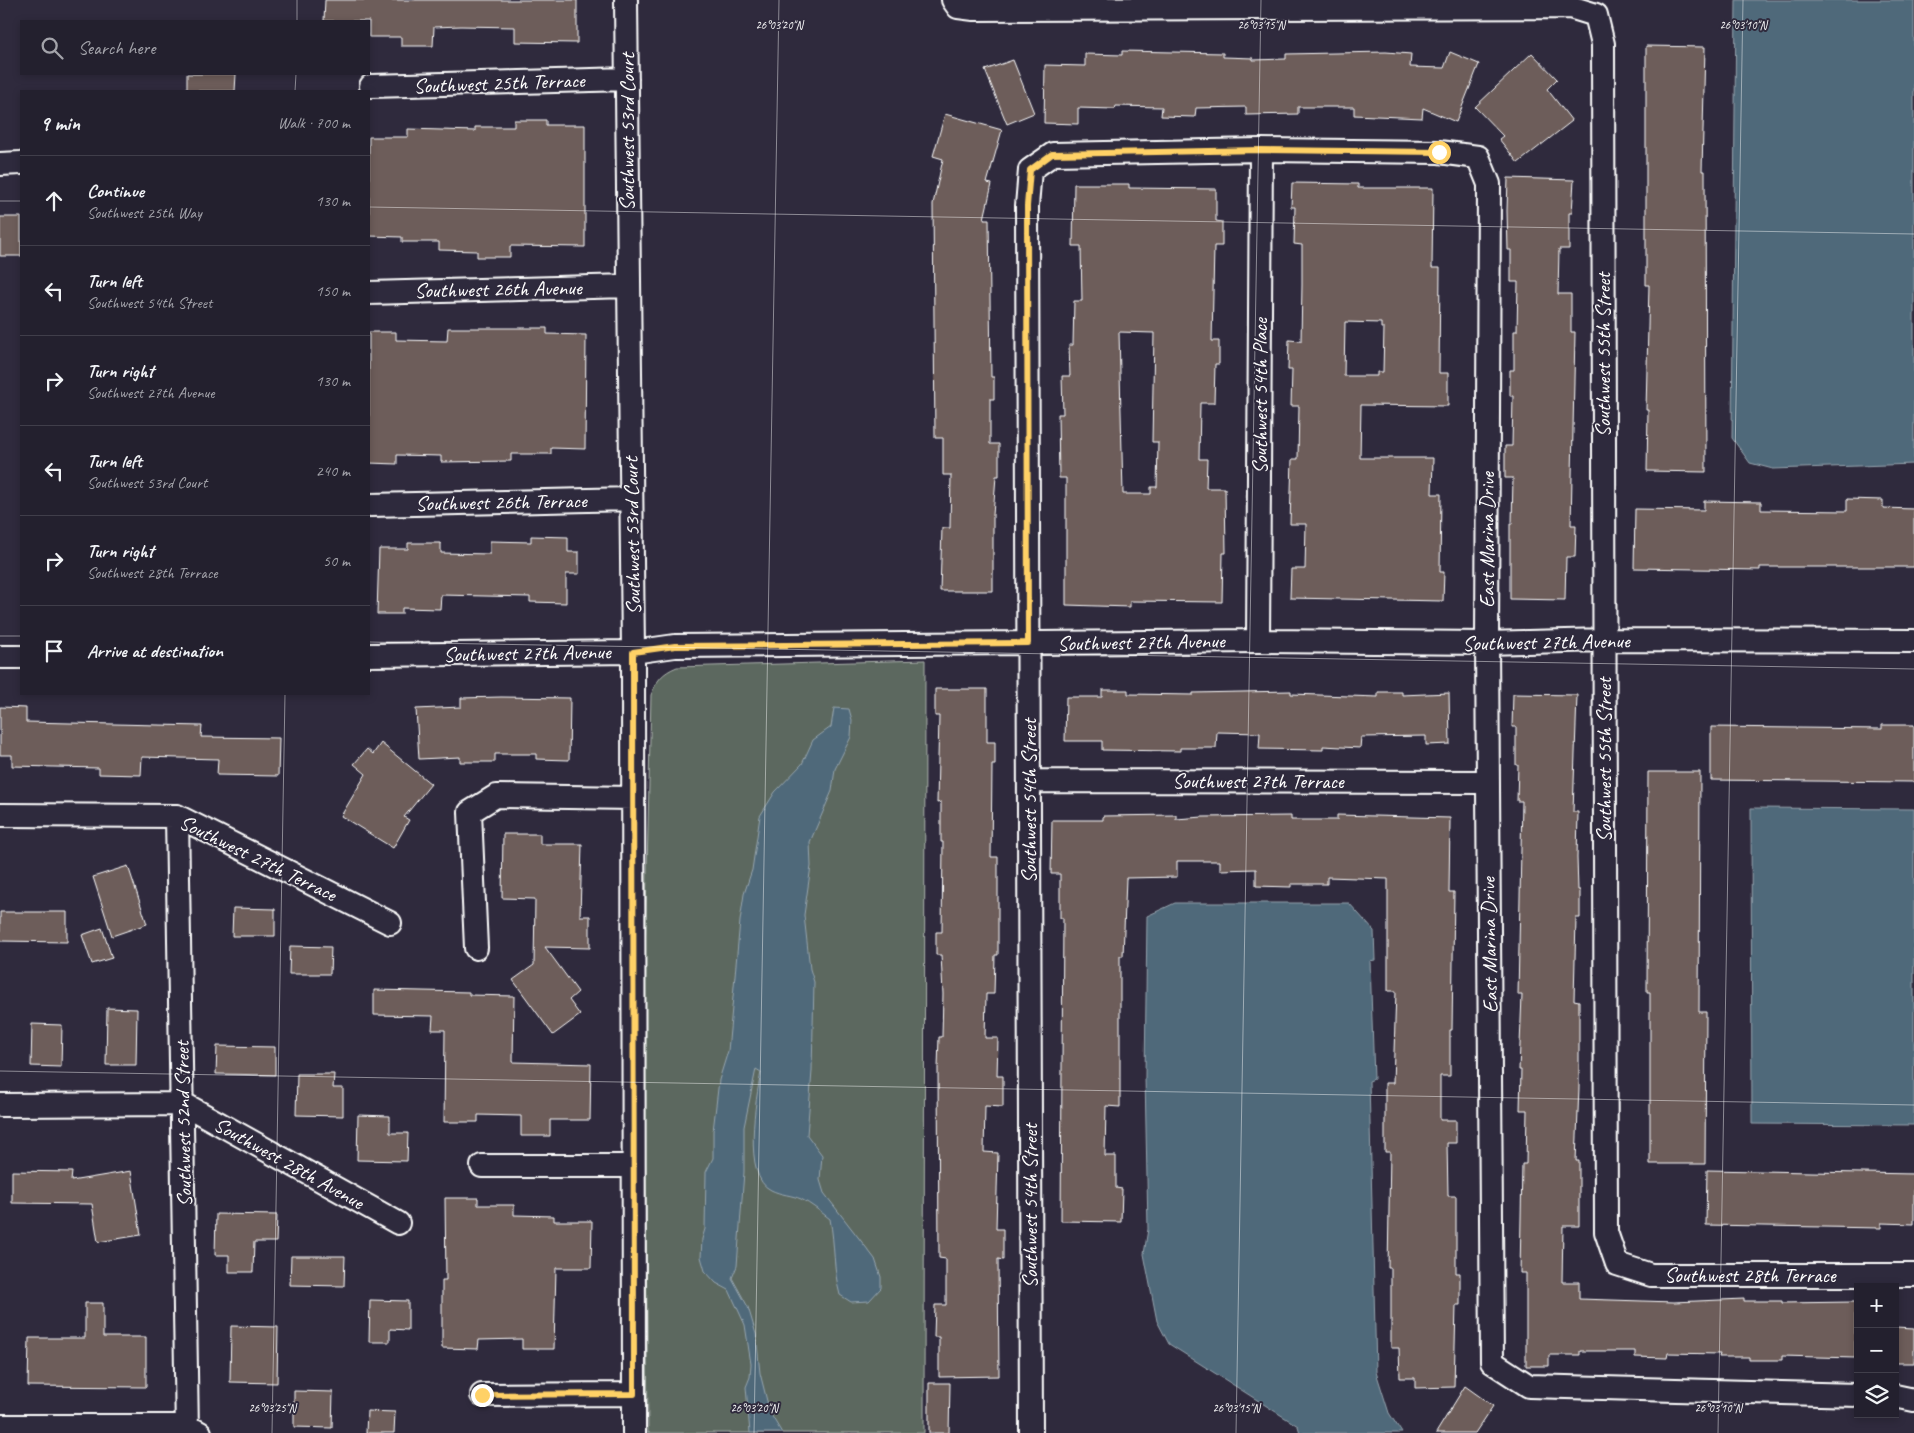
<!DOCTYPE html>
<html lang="en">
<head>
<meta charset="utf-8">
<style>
  body { margin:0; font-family:Caveat,sans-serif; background:#2b2836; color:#f1f3f6 }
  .controls { position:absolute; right:15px; bottom:15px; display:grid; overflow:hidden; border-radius:0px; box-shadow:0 2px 8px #0003 }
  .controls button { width:45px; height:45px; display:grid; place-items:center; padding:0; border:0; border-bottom:1px solid #403e4a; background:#23202e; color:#f1f3f6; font:25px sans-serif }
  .stop { position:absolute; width:15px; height:15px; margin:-11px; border:4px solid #ffd166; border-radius:50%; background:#fff }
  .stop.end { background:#ffd166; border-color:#fff; box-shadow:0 1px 5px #0008 }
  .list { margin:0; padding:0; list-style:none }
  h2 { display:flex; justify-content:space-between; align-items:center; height:65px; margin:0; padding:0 20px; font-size:21px }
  h2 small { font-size:16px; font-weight:400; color:#a3a3aa }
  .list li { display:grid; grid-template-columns:32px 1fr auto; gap:15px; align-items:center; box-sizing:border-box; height:90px; padding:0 20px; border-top:1px solid #403e4a }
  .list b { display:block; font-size:19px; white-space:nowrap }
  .list p { margin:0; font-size:16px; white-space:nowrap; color:#a3a3aa }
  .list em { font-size:16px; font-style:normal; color:#a3a3aa }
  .icon { flex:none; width:28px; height:28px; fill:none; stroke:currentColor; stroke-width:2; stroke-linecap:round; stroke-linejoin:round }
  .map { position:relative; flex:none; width:1914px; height:1433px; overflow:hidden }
  .search { position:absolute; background:#23202e; box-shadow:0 2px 8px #0003; left:20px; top:20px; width:350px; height:55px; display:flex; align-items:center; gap:12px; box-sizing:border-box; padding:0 18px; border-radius:0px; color:#a3a3aa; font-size:19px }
  .panel { position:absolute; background:#23202e; box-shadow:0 2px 8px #0003; left:20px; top:90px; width:350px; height:605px; border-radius:0px }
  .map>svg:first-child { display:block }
  .green { fill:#5b685e; stroke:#adb4ae }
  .water { fill:#50697a; stroke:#96a5af }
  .building { fill:#6d5d5a; stroke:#fff; fill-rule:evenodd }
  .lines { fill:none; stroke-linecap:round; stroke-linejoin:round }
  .minor-casing { stroke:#fff; stroke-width:26 }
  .minor { stroke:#2f2a3d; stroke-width:22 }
  .route { stroke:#ffd166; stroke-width:6 }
  .ticks { fill:none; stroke:#fff; stroke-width:1; stroke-opacity:0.45 }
  .labels { text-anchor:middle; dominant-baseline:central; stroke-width:4; stroke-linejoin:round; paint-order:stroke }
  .street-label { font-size:21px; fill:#fff; stroke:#2f2a3d }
  .ticks-label { font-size:12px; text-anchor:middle; fill:#fff; stroke:#2f2a3d; stroke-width:4; stroke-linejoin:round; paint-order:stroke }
</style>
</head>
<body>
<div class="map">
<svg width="1914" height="1433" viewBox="0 0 1914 1433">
  <rect width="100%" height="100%" fill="#2f2a3d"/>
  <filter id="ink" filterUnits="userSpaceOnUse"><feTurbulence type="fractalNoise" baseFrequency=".02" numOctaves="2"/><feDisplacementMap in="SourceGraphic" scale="10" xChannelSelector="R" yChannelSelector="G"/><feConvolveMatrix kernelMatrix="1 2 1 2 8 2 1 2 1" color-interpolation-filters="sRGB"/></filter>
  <g filter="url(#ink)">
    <path class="green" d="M 925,660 L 924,1433 L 648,1433 L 644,1004 L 651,695 C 657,680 662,673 677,667 Z"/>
    <path class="water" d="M 1736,0 L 1914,0 L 1914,464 L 1773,469 L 1750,463 L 1732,438 Z
      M 834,708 L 849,709 L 852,720 L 851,737 L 835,769 L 832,791 L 810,842 L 811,866 L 804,915 L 810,969 L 814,982 L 812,1071 L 807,1135 L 822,1155 L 820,1180 L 824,1193 L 875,1259 L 881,1277 L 881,1288 L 869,1301 L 851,1302 L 840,1295 C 833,1270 835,1245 830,1219 C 821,1212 811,1204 801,1199 C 792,1195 781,1195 771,1190 C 742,1177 756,1098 761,1072 L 756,1069 L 744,1127 L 744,1172 L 737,1266 L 732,1278 L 748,1307 L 756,1334 L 760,1373 L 770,1413 L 782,1433 L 750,1433 L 746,1387 L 750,1377 L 751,1364 L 745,1325 L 729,1290 L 716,1283 L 705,1271 L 701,1257 L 702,1239 L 705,1229 L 706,1172 L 713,1158 L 713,1131 L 719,1080 L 728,1051 L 740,921 L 744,894 L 752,870 L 760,816 L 775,792 L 802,764 L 813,740 L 831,727 Z
      M 1751,808 L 1914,809 L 1914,1125 L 1752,1124 Z
      M 1175,903 L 1349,903 L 1374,931 L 1375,960 L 1370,961 L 1374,1079 L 1369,1081 L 1376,1372 L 1389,1413 L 1402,1433 L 1300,1433 L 1298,1426 L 1169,1344 L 1157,1321 L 1144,1254 L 1148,1229 L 1145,1077 L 1147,916 Z"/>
    <path class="building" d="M 325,0 L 577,0 L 577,43 L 515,42 L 515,27 L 461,26 L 434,27 L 433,46 L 401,46 L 401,37 L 369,37 L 369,21 L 324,21 Z
      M 1646,46 L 1705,47 L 1702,171 L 1705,171 L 1706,472 L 1647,471 L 1648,410 L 1646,410 L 1649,285 L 1646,285 Z
      M 1122,51 L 1223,53 L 1223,57 L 1253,58 L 1253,60 L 1286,59 L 1286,54 L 1386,52 L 1411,54 L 1410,67 L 1444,68 L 1450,52 L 1479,64 L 1456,122 L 1423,108 L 1422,118 L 1354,115 L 1354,107 L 1298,107 L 1298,114 L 1246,115 L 1246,107 L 1196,108 L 1195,117 L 1161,116 L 1162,107 L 1116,106 L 1115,109 L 1078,108 L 1078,124 L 1044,123 L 1045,65 L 1085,66 L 1085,54 L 1122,55 Z
      M 1532,53 L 1557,79 L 1547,89 L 1572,121 L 1518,163 L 1499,139 L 1503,136 L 1475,107 Z
      M 1013,60 L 1034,113 L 1007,124 L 985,70 Z
      M 187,74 L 236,74 L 235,91 L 187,91 Z
      M 945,114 L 1002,130 L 987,183 L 992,184 L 984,219 L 989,219 L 991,377 L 994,377 L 994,399 L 990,399 L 990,444 L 999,444 L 999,476 L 996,476 L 993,515 L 993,591 L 940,591 L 942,528 L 950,528 L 951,475 L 943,475 L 943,438 L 935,438 L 933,204 L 943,159 L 933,156 Z
      M 514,120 L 546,120 L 546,125 L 585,125 L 585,247 L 510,246 L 510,257 L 477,257 L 477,251 L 439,250 L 439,242 L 402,242 L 402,237 L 369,236 L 369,137 L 408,137 L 408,129 L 475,131 L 475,127 L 514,127 Z
      M 1508,178 L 1574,180 L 1572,213 L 1569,213 L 1569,249 L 1559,249 L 1558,294 L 1571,294 L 1571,332 L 1575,332 L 1571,525 L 1576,525 L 1575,557 L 1566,557 L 1565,600 L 1510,599 L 1510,524 L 1512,524 L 1513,478 L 1505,478 L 1505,446 L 1512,446 L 1513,396 L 1510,396 L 1510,370 L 1514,370 L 1514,331 L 1517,331 L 1518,282 L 1511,282 L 1511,250 L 1508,250 L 1507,211 Z
      M 1292,183 L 1358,184 L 1358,188 L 1433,188 L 1432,268 L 1440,268 L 1439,373 L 1448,373 L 1448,406 L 1361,405 L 1360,458 L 1433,458 L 1432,494 L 1441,494 L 1440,572 L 1444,572 L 1443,601 L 1290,598 L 1291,569 L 1305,569 L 1306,524 L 1290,524 L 1292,459 L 1298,459 L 1299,406 L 1291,406 L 1292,370 L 1288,370 L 1289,340 L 1301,341 L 1302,285 L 1302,245 L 1294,244 L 1295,207 L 1291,207 ZM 1345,322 L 1381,323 L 1381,328 L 1384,328 L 1383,372 L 1377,372 L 1377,376 L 1344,376 Z
      M 1074,184 L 1129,184 L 1129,188 L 1216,189 L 1216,221 L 1222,222 L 1222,246 L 1214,246 L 1212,341 L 1219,341 L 1219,364 L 1215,364 L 1214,403 L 1200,403 L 1199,459 L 1207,459 L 1206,488 L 1225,488 L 1226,553 L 1223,553 L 1222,602 L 1130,601 L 1130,607 L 1066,605 L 1066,478 L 1059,478 L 1058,414 L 1063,414 L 1062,376 L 1070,376 L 1069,345 L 1073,345 L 1074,301 L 1082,301 L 1081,246 L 1073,246 ZM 1119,332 L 1154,333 L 1152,442 L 1158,442 L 1157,487 L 1151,487 L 1151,494 L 1123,494 Z
      M 0,217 L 21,217 L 21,256 L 0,256 Z
      M 448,328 L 547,328 L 547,334 L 586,335 L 585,449 L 551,448 L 551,454 L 511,454 L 511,461 L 441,462 L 441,456 L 397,455 L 397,464 L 369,463 L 369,332 L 396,332 L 396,340 L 447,341 Z
      M 1847,499 L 1883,500 L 1883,508 L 1914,509 L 1914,567 L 1760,567 L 1760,570 L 1634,568 L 1635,509 L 1704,510 L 1704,501 L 1761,502 L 1761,510 L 1847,511 Z
      M 531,536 L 568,537 L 568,552 L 579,552 L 579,574 L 566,574 L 566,603 L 530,602 L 530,597 L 441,595 L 440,609 L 402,608 L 402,614 L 377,614 L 379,549 L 408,549 L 408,543 L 441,543 L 441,553 L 490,554 L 490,541 L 531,542 Z
      M 935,689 L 987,689 L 987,742 L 995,742 L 995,765 L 992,765 L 991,857 L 998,857 L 998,955 L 995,955 L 994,994 L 986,994 L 985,1038 L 998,1038 L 997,1076 L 1003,1076 L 1003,1107 L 985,1106 L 984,1152 L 998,1153 L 996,1229 L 1003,1229 L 1003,1260 L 998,1259 L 999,1376 L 939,1377 L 939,1337 L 934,1337 L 935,1305 L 946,1305 L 946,1259 L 939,1258 L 938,1068 L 939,1037 L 942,1037 L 943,994 L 941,955 L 936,955 L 936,932 L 942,932 L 943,842 L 941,842 L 941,802 L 937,803 L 939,716 L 935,716 Z
      M 1102,690 L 1128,690 L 1128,694 L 1193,695 L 1193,693 L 1291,691 L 1291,694 L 1378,697 L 1378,692 L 1402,692 L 1402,695 L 1449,693 L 1450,744 L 1426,745 L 1426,736 L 1361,737 L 1360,748 L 1323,746 L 1323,750 L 1259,749 L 1260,733 L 1217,732 L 1216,748 L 1180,748 L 1180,751 L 1102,750 L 1102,741 L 1065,741 L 1066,697 L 1102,697 Z
      M 1513,694 L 1577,695 L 1573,812 L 1578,812 L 1577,858 L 1578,890 L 1580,890 L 1580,918 L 1576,918 L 1574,1000 L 1579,1001 L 1579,1087 L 1576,1161 L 1579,1161 L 1579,1226 L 1563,1226 L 1562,1282 L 1579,1282 L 1579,1299 L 1674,1302 L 1744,1299 L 1744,1301 L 1782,1301 L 1782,1303 L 1855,1302 L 1855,1358 L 1782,1356 L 1782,1360 L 1749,1360 L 1749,1357 L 1719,1357 L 1720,1354 L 1668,1353 L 1667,1358 L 1635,1357 L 1635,1351 L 1580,1351 L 1580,1355 L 1549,1355 L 1549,1366 L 1526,1366 L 1526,1273 L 1520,1273 L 1522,1164 L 1526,1164 L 1527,1110 L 1520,1110 L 1521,1070 L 1519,1070 L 1522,995 L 1518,995 L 1522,801 L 1517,801 L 1518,765 L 1516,765 L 1516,727 L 1512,727 Z
      M 501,697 L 570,698 L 569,760 L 536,759 L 536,754 L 495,754 L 495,762 L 460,762 L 460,757 L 419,759 L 416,709 L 461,707 L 461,698 Z
      M 0,707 L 26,708 L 26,722 L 202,726 L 201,737 L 279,738 L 278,776 L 217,775 L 218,759 L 142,757 L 141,775 L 99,774 L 99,768 L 12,766 L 12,755 L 0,755 Z
      M 1882,725 L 1914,725 L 1914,782 L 1711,780 L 1711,727 L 1882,729 Z
      M 381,743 L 431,784 L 404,817 L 409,820 L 393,848 L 341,816 L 366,774 L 354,764 L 367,749 L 373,754 Z
      M 1648,772 L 1700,772 L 1699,1012 L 1706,1012 L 1705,1164 L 1650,1164 L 1650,992 L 1647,992 Z
      M 1176,815 L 1176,819 L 1203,817 L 1291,816 L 1291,820 L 1337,820 L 1337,815 L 1450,818 L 1449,892 L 1454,892 L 1452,1030 L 1450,1030 L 1450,1076 L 1440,1076 L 1440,1120 L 1456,1120 L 1456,1143 L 1447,1143 L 1448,1196 L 1456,1196 L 1456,1273 L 1460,1273 L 1460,1305 L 1456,1305 L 1454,1387 L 1415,1388 L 1415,1378 L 1400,1378 L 1399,1348 L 1391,1348 L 1391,1268 L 1388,1268 L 1390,1152 L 1385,1152 L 1385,1083 L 1393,1083 L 1396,991 L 1388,991 L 1388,879 L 1327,877 L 1327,884 L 1291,884 L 1291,887 L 1256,886 L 1256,869 L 1220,870 L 1220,861 L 1177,861 L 1177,877 L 1126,878 L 1123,956 L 1120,956 L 1120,1107 L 1106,1106 L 1105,1156 L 1116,1156 L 1116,1188 L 1122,1189 L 1121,1222 L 1061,1221 L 1063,918 L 1060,918 L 1060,874 L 1051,874 L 1052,820 L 1103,820 L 1103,816 Z
      M 503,834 L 540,834 L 540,844 L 582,844 L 580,916 L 590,916 L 590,948 L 545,947 L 578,992 L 569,1000 L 580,1015 L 553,1035 L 513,980 L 534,965 L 535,899 L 502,898 Z
      M 128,866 L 147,924 L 112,936 L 93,877 Z
      M 233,908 L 275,909 L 275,936 L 232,936 Z
      M 0,912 L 67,912 L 67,942 L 0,941 Z
      M 102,928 L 112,958 L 92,964 L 82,935 Z
      M 290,946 L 331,947 L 330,974 L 289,974 Z
      M 374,990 L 469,992 L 469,995 L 514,996 L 513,1062 L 591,1064 L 590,1120 L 550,1120 L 550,1136 L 521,1136 L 521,1116 L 478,1115 L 478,1122 L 444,1122 L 445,1030 L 432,1030 L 433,1016 L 374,1015 Z
      M 107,1008 L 137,1009 L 136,1065 L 106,1065 Z
      M 32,1024 L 62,1025 L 61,1067 L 31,1066 Z
      M 217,1046 L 275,1047 L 275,1075 L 216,1074 Z
      M 297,1074 L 334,1074 L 333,1088 L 343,1088 L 343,1116 L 296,1115 Z
      M 358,1115 L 390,1116 L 390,1133 L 408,1133 L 407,1161 L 357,1160 Z
      M 1707,1170 L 1914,1174 L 1914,1224 L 1881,1223 L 1881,1228 L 1706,1225 Z
      M 12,1171 L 72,1172 L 71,1181 L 131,1171 L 141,1235 L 98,1242 L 92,1204 L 12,1203 Z
      M 445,1198 L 478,1198 L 478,1205 L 514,1205 L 514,1215 L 554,1216 L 554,1221 L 592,1221 L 591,1268 L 556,1268 L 554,1349 L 522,1349 L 522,1339 L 479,1340 L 478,1349 L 442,1348 L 442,1280 L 446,1280 Z
      M 216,1214 L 277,1215 L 276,1242 L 254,1242 L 253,1272 L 229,1272 L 229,1255 L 215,1255 Z
      M 291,1256 L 345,1256 L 344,1286 L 290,1285 Z
      M 370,1300 L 408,1301 L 408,1330 L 390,1329 L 390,1342 L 369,1342 Z
      M 85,1303 L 103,1303 L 103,1337 L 146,1337 L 146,1387 L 28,1386 L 29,1338 L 85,1338 Z
      M 231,1326 L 278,1327 L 277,1383 L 230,1382 Z
      M 1895,1327 L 1914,1328 L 1914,1363 L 1895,1363 Z
      M 929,1383 L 950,1383 L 949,1433 L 929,1433 Z
      M 1465,1386 L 1493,1406 L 1475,1433 L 1436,1433 Z
      M 294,1391 L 333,1392 L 332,1428 L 294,1427 Z
      M 367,1411 L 395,1412 L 394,1433 L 366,1433 Z"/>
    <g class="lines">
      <g class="minor-casing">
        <path id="minor" d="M 626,0 L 633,652 L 634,1433
          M 953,0 L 958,7 L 974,9 L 1570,7 L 1596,15 L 1603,44 L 1606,1232 L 1617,1264 L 1651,1275 L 1914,1275
          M 371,86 L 627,79
          M 0,164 L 21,163
          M 369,293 L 628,286
          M 370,505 L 631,499
          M 1258,641 L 1261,150
          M 369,655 L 633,652 L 675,646 L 1258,641 L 1487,643 L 1604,640 L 1914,641
          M 0,657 L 21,657
          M 1029,781 L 1487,782
          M 0,815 L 177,816 L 390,923
          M 177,816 L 187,1433
          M 476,948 L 470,812 L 496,796 L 633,798
          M 0,1105 L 184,1104 L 398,1223
          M 482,1166 L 633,1166
          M 482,1395 L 634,1394
          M 1895,1396 L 1914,1400
          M 0,1426 L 187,1426 L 200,1433
          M 1031,1433 L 1027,206 L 1030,170 L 1053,154 L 1261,150 L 1439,152 L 1478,157 L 1489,184 L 1487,643 L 1492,1362 L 1529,1386 L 1858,1395"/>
      </g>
      <use href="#minor" class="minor"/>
    </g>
  </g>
  <g class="lines" filter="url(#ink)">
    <path class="route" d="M 482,1395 L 634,1394 L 633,652 L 675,646 L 1028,643 L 1027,206 L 1030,170 L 1052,154 L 1261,150 L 1439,152"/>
  </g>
  <path class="ticks" d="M 297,21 L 297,0M 295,91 L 296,74M 0,201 L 21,201M 369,207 L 1914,234M 0,636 L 21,636M 369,642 L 1914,669M 0,1071 L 1914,1105M 272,1433 L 285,694M 754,1433 L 779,0M 1236,1433 L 1261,0M 1718,1433 L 1743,0"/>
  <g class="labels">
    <g class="street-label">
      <text transform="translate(499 83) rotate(-2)">Southwest 25th Terrace</text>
      <text transform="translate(627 132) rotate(-90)">Southwest 53rd Court</text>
      <text transform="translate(498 289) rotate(-1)">Southwest 26th Avenue</text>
      <text transform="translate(1603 355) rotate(-90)">Southwest 55th Street</text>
      <text transform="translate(1260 396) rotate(-90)">Southwest 54th Place</text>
      <text transform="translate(501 502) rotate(-1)">Southwest 26th Terrace</text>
      <text transform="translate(632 536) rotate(-91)">Southwest 53rd Court</text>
      <text transform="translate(1487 540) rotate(-90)">East Marina Drive</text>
      <text transform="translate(1141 642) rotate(-1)">Southwest 27th Avenue</text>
      <text transform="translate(1546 642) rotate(-1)">Southwest 27th Avenue</text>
      <text transform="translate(527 653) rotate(-1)">Southwest 27th Avenue</text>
      <text transform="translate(1604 760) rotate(-90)">Southwest 55th Street</text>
      <text x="1258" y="781">Southwest 27th Terrace</text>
      <text transform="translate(1029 801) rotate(-90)">Southwest 54th Street</text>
      <text transform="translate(258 858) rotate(26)">Southwest 27th Terrace</text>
      <text transform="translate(1489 945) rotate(-91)">East Marina Drive</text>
      <text transform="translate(183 1124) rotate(-91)">Southwest 52nd Street</text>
      <text transform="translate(289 1163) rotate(29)">Southwest 28th Avenue</text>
      <text transform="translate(1030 1206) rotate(-90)">Southwest 54th Street</text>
      <text x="1750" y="1275">Southwest 28th Terrace</text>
    </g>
  </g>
  <g class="ticks-label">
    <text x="779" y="29">26°03'20"N</text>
    <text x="1261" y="29">26°03'15"N</text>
    <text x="1743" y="29">26°03'10"N</text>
    <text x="272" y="1412">26°03'25"N</text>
    <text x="754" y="1412">26°03'20"N</text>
    <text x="1236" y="1412">26°03'15"N</text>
    <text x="1718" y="1412">26°03'10"N</text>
  </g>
</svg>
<div class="controls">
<button>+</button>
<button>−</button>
<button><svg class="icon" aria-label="layers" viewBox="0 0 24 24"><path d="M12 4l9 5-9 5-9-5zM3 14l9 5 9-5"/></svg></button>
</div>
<div class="stop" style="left:1439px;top:152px"></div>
<div class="stop end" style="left:482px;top:1395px"></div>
<div class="search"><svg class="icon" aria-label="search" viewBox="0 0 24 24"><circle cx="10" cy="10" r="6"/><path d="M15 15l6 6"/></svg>Search here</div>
<section class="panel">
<h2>9 min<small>Walk · 700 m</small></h2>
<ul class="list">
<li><svg class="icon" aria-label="ahead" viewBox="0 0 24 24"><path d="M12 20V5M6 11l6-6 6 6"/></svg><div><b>Continue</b><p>Southwest 25th Way</p></div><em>130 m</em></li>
<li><svg class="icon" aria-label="left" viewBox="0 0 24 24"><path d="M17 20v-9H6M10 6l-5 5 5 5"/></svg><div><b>Turn left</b><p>Southwest 54th Street</p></div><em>150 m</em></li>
<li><svg class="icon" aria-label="right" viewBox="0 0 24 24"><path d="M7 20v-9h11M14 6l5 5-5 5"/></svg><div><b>Turn right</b><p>Southwest 27th Avenue</p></div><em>130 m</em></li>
<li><svg class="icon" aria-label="left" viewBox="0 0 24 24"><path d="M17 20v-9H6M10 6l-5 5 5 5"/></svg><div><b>Turn left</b><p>Southwest 53rd Court</p></div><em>240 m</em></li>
<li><svg class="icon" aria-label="right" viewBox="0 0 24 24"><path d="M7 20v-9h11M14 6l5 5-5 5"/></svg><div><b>Turn right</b><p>Southwest 28th Terrace</p></div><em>50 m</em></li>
<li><svg class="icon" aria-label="arrive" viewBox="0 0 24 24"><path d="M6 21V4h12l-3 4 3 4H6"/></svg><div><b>Arrive at destination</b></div></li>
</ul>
</section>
</div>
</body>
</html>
